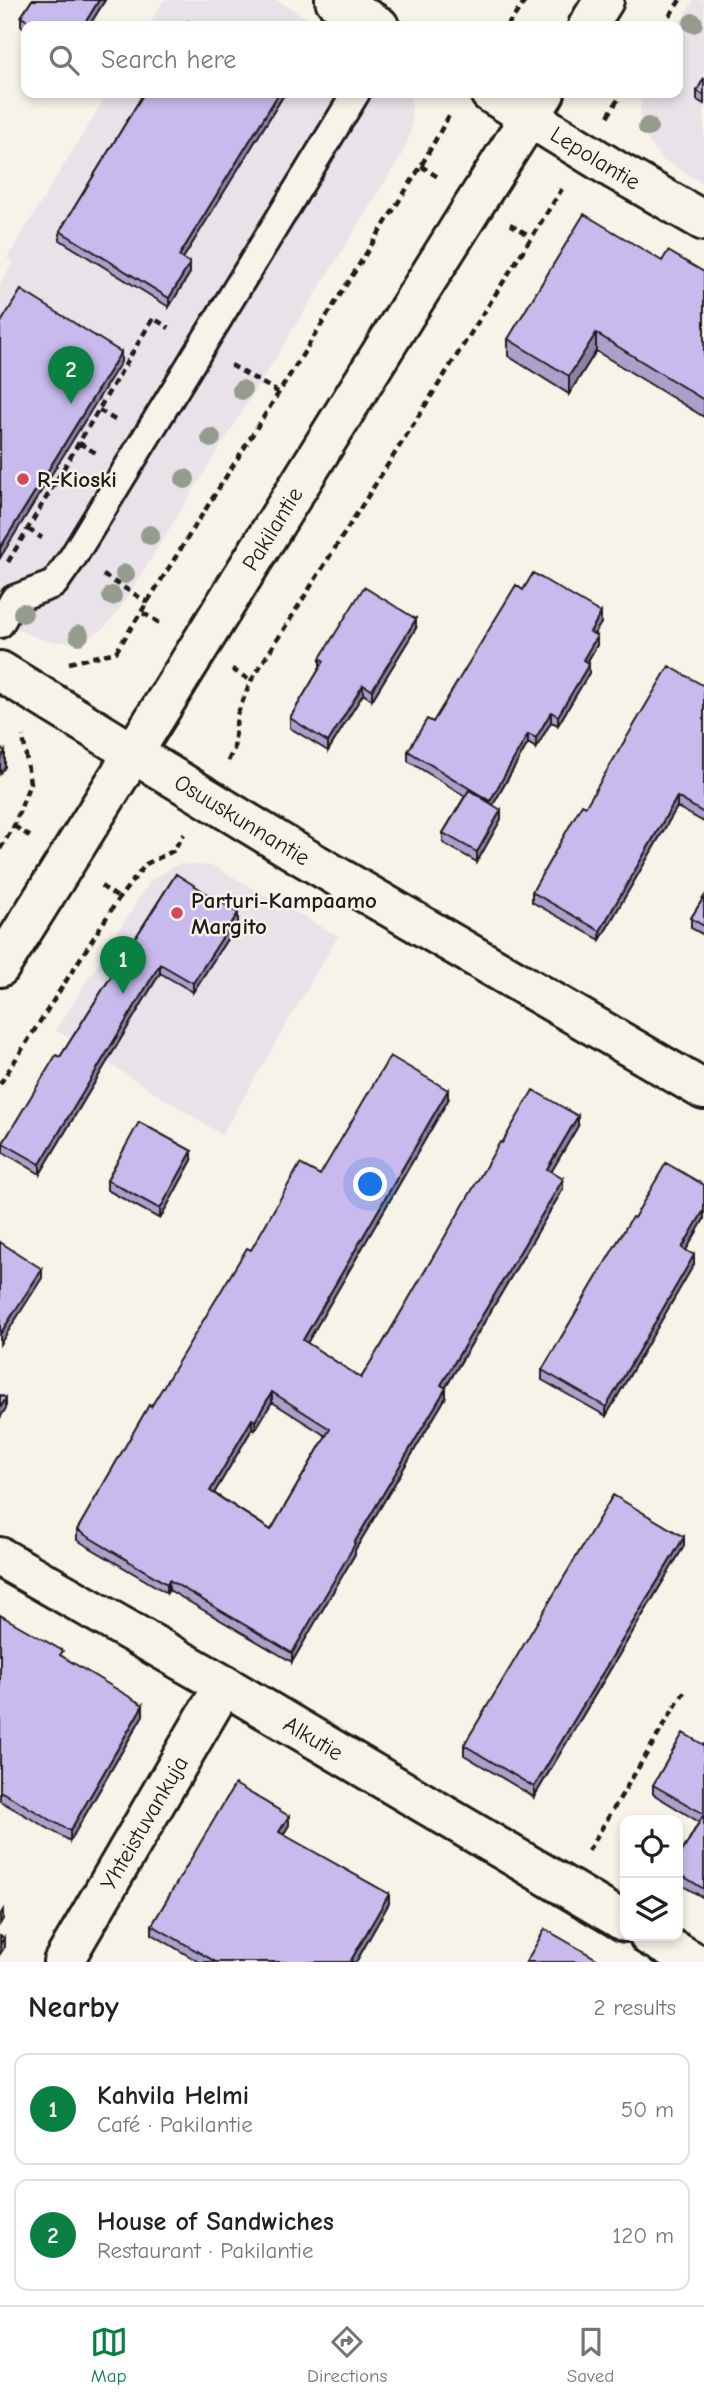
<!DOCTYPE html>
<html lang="en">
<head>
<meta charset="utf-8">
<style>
  body { margin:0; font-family:"Comic Neue",sans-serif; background:#f6f6f6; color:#222 }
  .controls { position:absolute; right:21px; bottom:21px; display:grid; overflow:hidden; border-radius:14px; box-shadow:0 4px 10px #0003 }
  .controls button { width:63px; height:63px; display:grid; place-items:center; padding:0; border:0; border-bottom:2px solid #e0e0e0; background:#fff; color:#222; font:35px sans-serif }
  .you { position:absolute; left:371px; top:1185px; width:24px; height:24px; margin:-18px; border:5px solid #fff; border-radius:50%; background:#1a73e8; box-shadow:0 0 0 10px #1a73e833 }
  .badge { display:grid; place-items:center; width:46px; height:46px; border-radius:50%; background:#0b8043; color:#fff; font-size:23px; font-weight:700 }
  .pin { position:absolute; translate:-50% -58px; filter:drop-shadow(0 2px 4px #0008) }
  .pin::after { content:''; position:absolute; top:37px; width:24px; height:21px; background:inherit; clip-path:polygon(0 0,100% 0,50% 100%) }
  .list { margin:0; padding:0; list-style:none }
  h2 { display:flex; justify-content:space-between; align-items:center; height:91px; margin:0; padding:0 28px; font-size:30px }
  h2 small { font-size:23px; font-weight:400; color:#767676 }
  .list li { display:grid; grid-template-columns:46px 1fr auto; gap:21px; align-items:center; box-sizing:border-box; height:112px; margin:0 14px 14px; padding:0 14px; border:2px solid #e0e0e0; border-radius:14px }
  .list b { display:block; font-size:26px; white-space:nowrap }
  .list p { margin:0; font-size:23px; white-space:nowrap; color:#767676 }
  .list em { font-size:23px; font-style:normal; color:#767676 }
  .icon { flex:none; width:38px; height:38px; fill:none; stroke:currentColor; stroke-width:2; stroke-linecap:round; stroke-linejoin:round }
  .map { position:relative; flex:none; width:704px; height:1962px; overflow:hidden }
  .search { position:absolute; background:#fff; box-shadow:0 4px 10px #0003; left:21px; right:21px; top:21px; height:77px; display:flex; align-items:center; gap:18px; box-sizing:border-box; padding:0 24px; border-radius:14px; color:#767676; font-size:26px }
  .sheet { height:343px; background:#fff }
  nav { display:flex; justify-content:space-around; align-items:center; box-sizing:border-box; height:98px; border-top:2px solid #e0e0e0; background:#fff; font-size:19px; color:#767676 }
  nav a { display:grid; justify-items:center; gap:4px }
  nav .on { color:#0b8043 }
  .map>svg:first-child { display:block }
  .built { fill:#e9e2e9 }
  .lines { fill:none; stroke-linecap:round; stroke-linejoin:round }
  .service-casing { stroke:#1c1c1c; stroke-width:32 }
  .minor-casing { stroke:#1c1c1c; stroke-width:44 }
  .tertiary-casing { stroke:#1c1c1c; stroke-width:44 }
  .secondary-casing { stroke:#1c1c1c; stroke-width:44 }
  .path { stroke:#1c1c1c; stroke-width:4.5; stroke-dasharray:7 5; stroke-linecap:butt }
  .service { stroke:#f7f3e8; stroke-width:26 }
  .minor { stroke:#f7f3e8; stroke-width:38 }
  .tertiary { stroke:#f7f3e8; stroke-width:38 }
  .secondary { stroke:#f7f3e8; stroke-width:38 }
  .tree { fill:#959c8d }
  .wall { fill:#aca0cb; stroke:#1c1c1c; stroke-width:2; fill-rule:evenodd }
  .shaded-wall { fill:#8c82a5; stroke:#1c1c1c; stroke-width:2 }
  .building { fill:#c8baec; stroke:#1c1c1c; stroke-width:2; fill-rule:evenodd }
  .poi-dot { fill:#d1495b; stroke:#f7f3e8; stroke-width:2.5 }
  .labels { text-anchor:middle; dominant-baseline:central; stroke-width:5; stroke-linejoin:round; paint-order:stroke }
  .street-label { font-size:23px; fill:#1c1c1c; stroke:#f7f3e8 }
  .poi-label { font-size:23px; font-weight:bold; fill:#1c1c1c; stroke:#f7f3e8; text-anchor:start }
</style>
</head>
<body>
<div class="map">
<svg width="704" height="1962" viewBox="0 0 704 1962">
  <rect width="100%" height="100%" fill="#f7f3e8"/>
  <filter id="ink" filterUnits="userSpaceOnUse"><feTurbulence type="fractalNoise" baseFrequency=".0143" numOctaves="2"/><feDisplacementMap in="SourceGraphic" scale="14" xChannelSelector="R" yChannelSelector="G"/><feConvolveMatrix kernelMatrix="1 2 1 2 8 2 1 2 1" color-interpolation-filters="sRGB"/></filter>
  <g filter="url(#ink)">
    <path class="built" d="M 164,0 L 276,0 L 322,26 L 148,26 Z
      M 694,0 L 704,0 L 704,184 L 661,158 L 645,136 L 640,113 L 641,93 L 678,93 L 678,26 Z
      M 108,93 L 408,93 L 412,107 L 411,132 L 402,154 L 119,610 L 103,629 L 93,635 L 69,642 L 45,641 L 21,631 L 0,618 L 0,284 L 13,263 L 7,258 Z
      M 179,864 L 213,866 L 338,936 L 222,1135 L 56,1030 L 150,881 Z"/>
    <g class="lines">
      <g class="service-casing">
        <path id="service" d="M 0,624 L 14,599 L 54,584 L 73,557 L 356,93"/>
      </g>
      <g class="minor-casing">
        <g id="minor">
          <path d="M 335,0 L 379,26"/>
          <path id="s1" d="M 490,93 L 615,170 L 704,221"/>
          <path d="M 0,671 L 133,753"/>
          <path id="s2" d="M 0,1557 L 224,1685 L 625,1922"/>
          <path d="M 649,1936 L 694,1962"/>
          <path id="s3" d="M 63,1962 L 224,1685"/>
        </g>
      </g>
      <g class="tertiary-casing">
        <g id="tertiary">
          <path id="s4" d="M 133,753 L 302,856 L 704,1090"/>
        </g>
      </g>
      <g class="secondary-casing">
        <g id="secondary">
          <path d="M 588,26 L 604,0"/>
          <path id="s5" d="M 0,967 C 183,676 360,382 545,93"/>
        </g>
      </g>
      <path class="path" d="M 507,26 L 526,0
        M 663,26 L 680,0
        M 608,116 L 622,93
        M 421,166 L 441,179
        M 510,224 L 530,236
        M 231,365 L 278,392
        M 99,410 L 115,420
        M 79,443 L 96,453
        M 28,529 L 42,538
        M 8,562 L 153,318 L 169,328
        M 103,575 L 149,603
        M 143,613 L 163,625
        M 69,663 L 116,652 L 421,166 L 451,112
        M 232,669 L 251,681
        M 228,761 L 234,749 L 237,715 L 251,681 L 562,189
        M 14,826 L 31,837
        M 0,849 L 14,826 L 30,783 L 23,736
        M 101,886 L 119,898
        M 0,1084 L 119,898 L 146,864 L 173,851 L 184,834
        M 588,1851 L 684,1692"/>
      <use href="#service" class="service"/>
      <use href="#minor" class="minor"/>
      <use href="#tertiary" class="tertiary"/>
      <use href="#secondary" class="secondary"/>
    </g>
    <g class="tree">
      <circle cx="693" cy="23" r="10"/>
      <circle cx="648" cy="127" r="10"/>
      <circle cx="242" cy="390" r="10"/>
      <circle cx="211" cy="438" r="10"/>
      <circle cx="185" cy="479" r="10"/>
      <circle cx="150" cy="535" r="10"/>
      <circle cx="125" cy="574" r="10"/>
      <circle cx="112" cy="596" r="10"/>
      <circle cx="23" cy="613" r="10"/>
      <circle cx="79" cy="635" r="10"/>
    </g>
    <path class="wall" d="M 32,0 L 105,0 L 89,26 L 26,26 L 26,29 L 21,26 L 21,17 Z
      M 704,78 L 704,104 L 697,100 L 697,91 Z
      M 144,93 L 285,93 L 183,258 L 190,273 L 169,307 L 60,240 L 60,231 Z
      M 662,261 L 704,272 L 704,417 L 596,351 L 569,394 L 508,356 L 508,339 Z
      M 523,590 L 601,623 L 594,634 L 597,645 L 587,662 L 589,673 L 558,725 L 551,722 L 536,748 L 528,743 L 493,805 L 501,819 L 477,862 L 443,843 L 443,833 L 465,796 L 408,761 L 408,751 L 433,722 Z
      M 416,628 L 372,700 L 363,694 L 328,751 L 290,728 L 290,718 L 320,668 L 320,658 Z
      M 704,686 L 704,822 L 677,807 L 600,940 L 532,902 L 532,892 L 586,806 Z
      M 176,874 L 238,922 L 193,992 L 160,973 L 40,1174 L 3,1152 L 3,1143 L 60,1057 Z
      M 704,897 L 704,935 L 691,928 L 691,918 Z
      M 448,1100 L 307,1343 L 361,1378 L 380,1348 L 502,1143 L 578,1126 L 551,1172 L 563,1189 L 446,1387 L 446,1397 L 355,1550 L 355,1554 L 292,1662 L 169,1590 L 167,1593 L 77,1540 L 77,1530 L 151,1407 L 251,1250 L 320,1175 ZM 272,1402 L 326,1436 L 271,1530 L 214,1493 L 252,1429 L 255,1430 Z
      M 192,1160 L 160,1219 L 107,1190 L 107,1180 Z
      M 704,1185 L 704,1219 L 686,1250 L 694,1264 L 606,1416 L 542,1380 L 542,1370 L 634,1218 Z
      M 684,1546 L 534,1797 L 464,1755 L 464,1745 Z
      M 0,1615 L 63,1657 L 143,1715 L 70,1841 L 0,1801 Z
      M 704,1745 L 704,1898 L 678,1883 L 678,1859 L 699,1822 L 653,1794 L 653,1785 Z
      M 289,1825 L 283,1835 L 389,1903 L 356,1962 L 199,1962 L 152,1934 L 152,1925 Z"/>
    <path class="shaded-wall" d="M 99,0 L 105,0 L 89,26 L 83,26 Z
      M 279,93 L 285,93 L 179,265 L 179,256 Z
      M 190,263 L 190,273 L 169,307 L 169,298 Z
      M 596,333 L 596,351 L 569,394 L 569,376 Z
      M 121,352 L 121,362 L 0,558 L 0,548 Z
      M 601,613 L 601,623 L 590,641 L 590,632 Z
      M 416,619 L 416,628 L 372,700 L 372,690 Z
      M 597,636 L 597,645 L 583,669 L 583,660 Z
      M 589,664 L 589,673 L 558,725 L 558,716 Z
      M 363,685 L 363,694 L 328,751 L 328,742 Z
      M 551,712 L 551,722 L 536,748 L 536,738 Z
      M 528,734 L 528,743 L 490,810 L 490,801 Z
      M 5,751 L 5,767 L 0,774 L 0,759 Z
      M 677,797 L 677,807 L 600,940 L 600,931 Z
      M 501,810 L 501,819 L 477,862 L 477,852 Z
      M 238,913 L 238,922 L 193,992 L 193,983 Z
      M 160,964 L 160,973 L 40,1174 L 40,1164 Z
      M 448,1090 L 448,1100 L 303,1350 L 303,1340 Z
      M 578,1116 L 578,1126 L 547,1179 L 547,1169 Z
      M 192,1151 L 192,1160 L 160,1219 L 160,1209 Z
      M 563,1179 L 563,1189 L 441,1395 L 441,1385 Z
      M 704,1210 L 704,1219 L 682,1257 L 682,1248 Z
      M 694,1255 L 694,1264 L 606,1416 L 606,1407 Z
      M 42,1269 L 42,1278 L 0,1344 L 0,1334 Z
      M 446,1388 L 446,1397 L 355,1550 L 355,1554 L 292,1662 L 292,1653 L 354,1543 Z
      M 272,1392 L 272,1402 L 255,1430 L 255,1421 Z
      M 6,1398 L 6,1408 L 0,1418 L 0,1408 Z
      M 252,1419 L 252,1429 L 210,1500 L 210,1491 Z
      M 684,1537 L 684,1546 L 534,1797 L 534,1787 Z
      M 169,1580 L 169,1590 L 167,1593 L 167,1584 Z
      M 143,1705 L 143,1715 L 70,1841 L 70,1831 Z
      M 289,1816 L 289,1825 L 279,1842 L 279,1832 Z
      M 389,1894 L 389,1903 L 356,1962 L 350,1962 Z
      M 3,1910 L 3,1919 L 0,1924 L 0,1915 Z
      M 4,1938 L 4,1948 L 0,1954 L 0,1944 Z"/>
    <path class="building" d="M 32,0 L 99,0 L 83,26 L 37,26 L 21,17 Z
      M 188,21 L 197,26 L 185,26 Z
      M 704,78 L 704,95 L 697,91 Z
      M 144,93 L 279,93 L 179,256 L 190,263 L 169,298 L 60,231 Z
      M 584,214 L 662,261 L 668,251 L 704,272 L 704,400 L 596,333 L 569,376 L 508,339 Z
      M 21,290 L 121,352 L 0,548 L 0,324 Z
      M 533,573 L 601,613 L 590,632 L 597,636 L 583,660 L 589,664 L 558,716 L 551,712 L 536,738 L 528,734 L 490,801 L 408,751 L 427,719 L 433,722 L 516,585 L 523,590 Z
      M 364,587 L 416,619 L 372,690 L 363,685 L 328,742 L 290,718 L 324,661 L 320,658 Z
      M 669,666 L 704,686 L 704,813 L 677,797 L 600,931 L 532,892 L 582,804 L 586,806 Z
      M 0,748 L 5,751 L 0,759 Z
      M 469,790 L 501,810 L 477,852 L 443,833 Z
      M 176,874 L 238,913 L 193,983 L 160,964 L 40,1164 L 3,1143 L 56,1055 L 60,1057 Z
      M 704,897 L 704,926 L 691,918 Z
      M 390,1056 L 448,1090 L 303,1340 L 361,1378 L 379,1348 L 380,1348 L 500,1142 L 502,1143 L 533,1090 L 578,1116 L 547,1169 L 563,1179 L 441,1385 L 446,1388 L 354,1543 L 355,1544 L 292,1653 L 169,1580 L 167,1584 L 77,1530 L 149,1405 L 151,1407 L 247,1248 L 251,1250 L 300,1164 L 320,1175 ZM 272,1392 L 330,1429 L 271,1530 L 210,1491 L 252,1419 L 255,1421 Z
      M 139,1122 L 192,1151 L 160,1209 L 107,1180 Z
      M 666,1163 L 704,1185 L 704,1210 L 682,1248 L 694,1255 L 606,1407 L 542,1370 L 632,1217 L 634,1218 Z
      M 0,1242 L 42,1269 L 0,1334 Z
      M 0,1395 L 6,1398 L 0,1408 Z
      M 613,1495 L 684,1537 L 534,1787 L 464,1745 Z
      M 0,1615 L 63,1651 L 60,1655 L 143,1705 L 70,1831 L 0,1791 Z
      M 683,1733 L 704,1745 L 704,1889 L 678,1873 L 678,1859 L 704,1814 L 653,1785 Z
      M 235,1784 L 289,1816 L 279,1832 L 389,1894 L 350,1962 L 216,1962 L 152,1925 Z
      M 545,1929 L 602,1962 L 526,1962 Z
      M 0,1936 L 4,1938 L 0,1944 Z"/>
  </g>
  <g class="poi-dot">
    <circle cx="23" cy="479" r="7"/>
    <circle cx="177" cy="913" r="7"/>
  </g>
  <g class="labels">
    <g class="street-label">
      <text stroke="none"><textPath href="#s1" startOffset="124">Lepolantie</textPath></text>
      <text stroke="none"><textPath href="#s5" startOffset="516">Pakilantie</textPath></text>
      <text stroke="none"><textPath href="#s4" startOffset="128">Osuuskunnantie</textPath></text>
      <text stroke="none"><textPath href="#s2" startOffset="362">Alkutie</textPath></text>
      <text stroke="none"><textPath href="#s3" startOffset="161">Yhteistuvankuja</textPath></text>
    </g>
    <g class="poi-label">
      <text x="37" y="479">R-Kioski</text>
      <text x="191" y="900">Parturi-Kampaamo<tspan x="191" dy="26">Margito</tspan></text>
    </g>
  </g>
</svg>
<div class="controls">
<button><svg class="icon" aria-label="locate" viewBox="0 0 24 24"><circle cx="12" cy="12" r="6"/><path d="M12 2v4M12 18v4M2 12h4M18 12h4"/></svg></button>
<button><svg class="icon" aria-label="layers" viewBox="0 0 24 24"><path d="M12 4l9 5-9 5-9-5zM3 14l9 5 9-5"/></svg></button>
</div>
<div class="you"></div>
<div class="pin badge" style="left:123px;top:994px">1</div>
<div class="pin badge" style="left:71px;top:404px">2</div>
<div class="search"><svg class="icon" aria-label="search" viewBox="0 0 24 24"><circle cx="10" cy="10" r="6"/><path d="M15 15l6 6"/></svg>Search here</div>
</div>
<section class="sheet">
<h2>Nearby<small>2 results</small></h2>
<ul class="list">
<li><span class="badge">1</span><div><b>Kahvila Helmi</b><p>Café · Pakilantie</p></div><em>50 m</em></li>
<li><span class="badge">2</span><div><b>House of Sandwiches</b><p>Restaurant · Pakilantie</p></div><em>120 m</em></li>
</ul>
</section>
<nav>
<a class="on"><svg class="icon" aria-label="map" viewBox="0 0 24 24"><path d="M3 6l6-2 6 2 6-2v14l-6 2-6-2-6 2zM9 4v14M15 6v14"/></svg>Map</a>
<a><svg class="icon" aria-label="directions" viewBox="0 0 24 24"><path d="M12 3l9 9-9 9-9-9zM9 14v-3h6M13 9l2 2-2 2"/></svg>Directions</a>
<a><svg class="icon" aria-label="saved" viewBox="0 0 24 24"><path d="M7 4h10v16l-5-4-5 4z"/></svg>Saved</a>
</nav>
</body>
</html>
